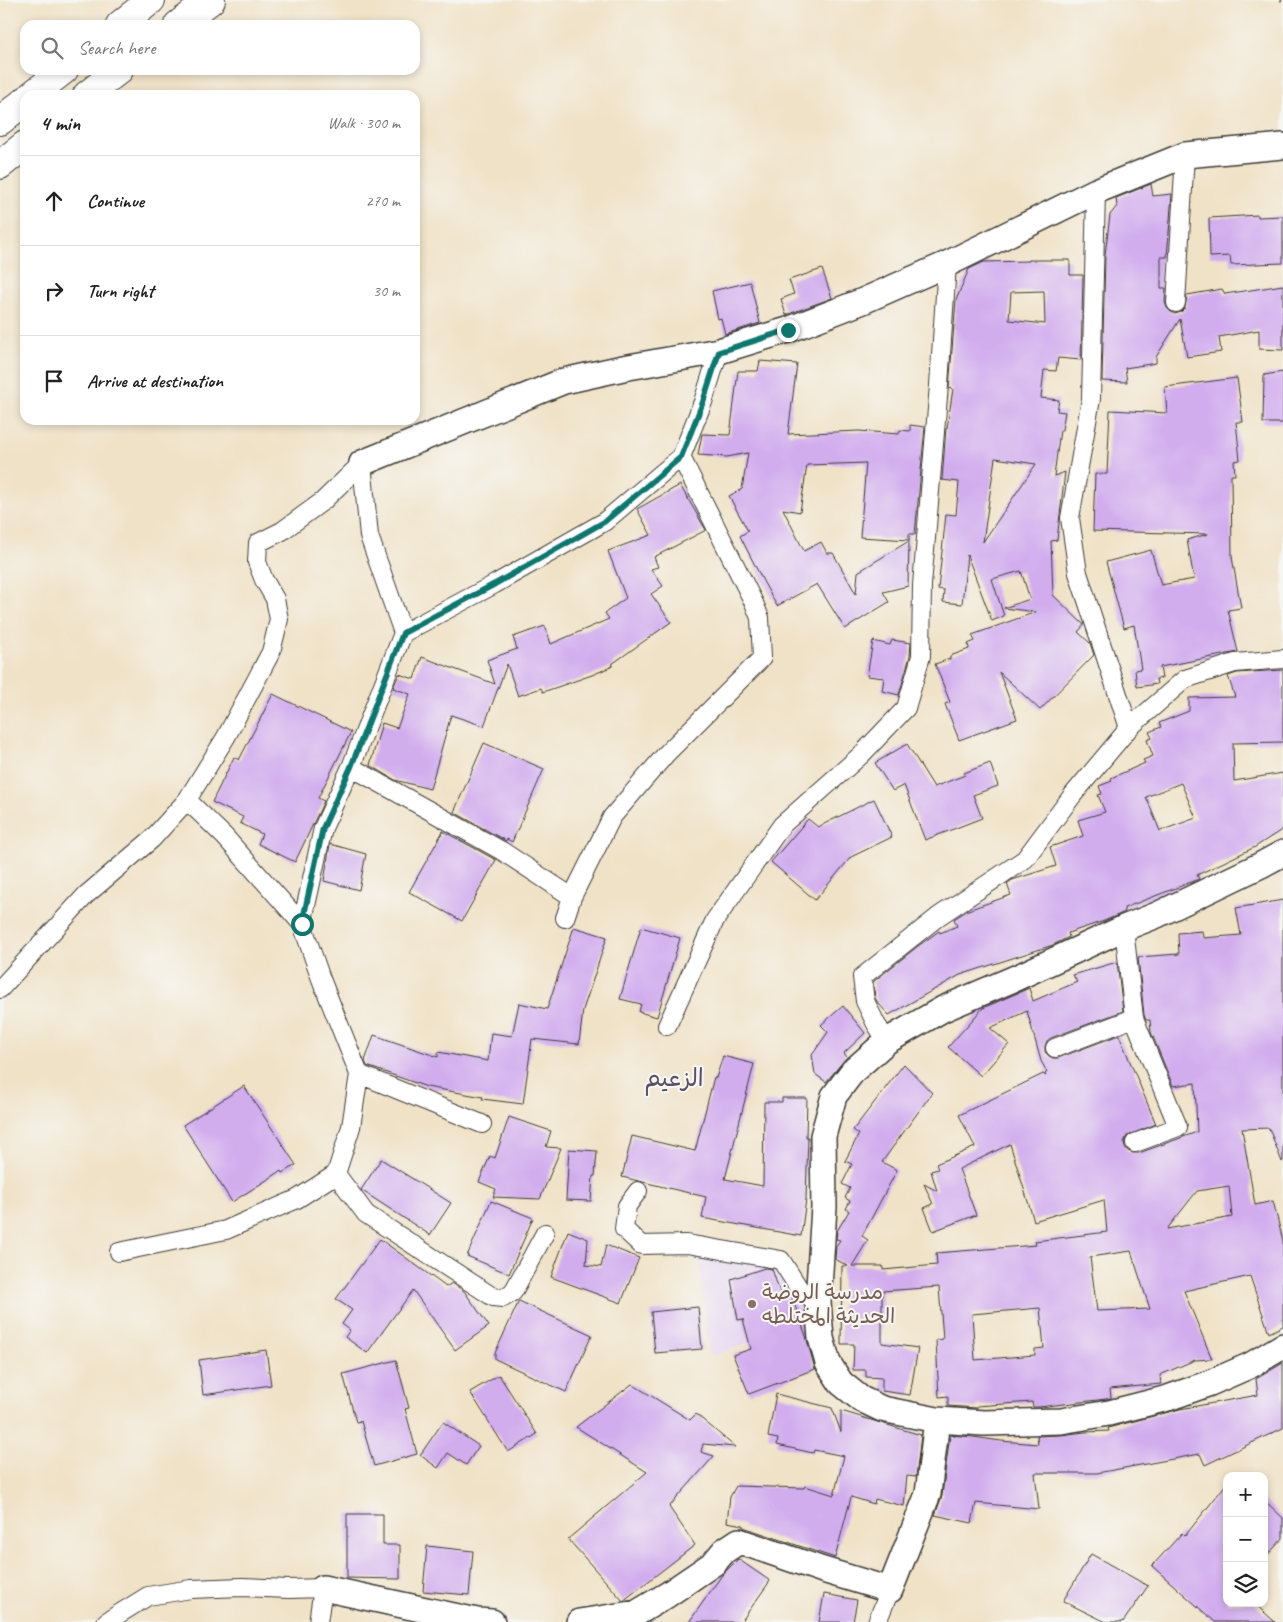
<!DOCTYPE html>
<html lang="en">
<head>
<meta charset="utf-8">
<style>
  body { margin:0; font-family:Caveat,"Playpen Sans Arabic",sans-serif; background:#f6f6f6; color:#222 }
  .controls { position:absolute; right:15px; bottom:15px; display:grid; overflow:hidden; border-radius:10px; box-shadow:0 2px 8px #0003 }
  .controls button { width:45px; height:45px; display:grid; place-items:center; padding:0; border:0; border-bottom:1px solid #e0e0e0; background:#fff; color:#222; font:25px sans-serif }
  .stop { position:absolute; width:15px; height:15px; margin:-11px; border:4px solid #0f766e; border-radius:50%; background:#fff }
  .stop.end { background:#0f766e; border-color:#fff; box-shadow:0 1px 5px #0008 }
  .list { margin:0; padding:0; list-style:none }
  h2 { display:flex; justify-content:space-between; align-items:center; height:65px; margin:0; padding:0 20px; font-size:21px }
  h2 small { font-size:16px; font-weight:400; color:#767676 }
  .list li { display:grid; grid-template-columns:32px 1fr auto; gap:15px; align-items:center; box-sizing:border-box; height:90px; padding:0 20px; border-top:1px solid #e0e0e0 }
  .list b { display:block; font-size:19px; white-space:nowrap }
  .list em { font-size:16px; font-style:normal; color:#767676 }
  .icon { flex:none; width:28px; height:28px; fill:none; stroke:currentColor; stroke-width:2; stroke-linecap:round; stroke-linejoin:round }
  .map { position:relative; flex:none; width:1283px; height:1622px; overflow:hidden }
  .search { position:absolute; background:#fff; box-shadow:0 2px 8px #0003; left:20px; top:20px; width:400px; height:55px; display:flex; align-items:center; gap:12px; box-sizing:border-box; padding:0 18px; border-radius:15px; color:#767676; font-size:19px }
  .panel { position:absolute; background:#fff; box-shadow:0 2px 8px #0003; left:20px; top:90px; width:400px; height:335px; border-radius:15px }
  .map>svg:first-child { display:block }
  .built { fill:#e4d3f1 }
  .building { fill:#d2adee; fill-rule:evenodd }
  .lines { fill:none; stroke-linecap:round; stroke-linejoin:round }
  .street-casing { stroke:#3c3a36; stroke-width:20 }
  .secondary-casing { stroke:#3c3a36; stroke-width:28 }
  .highway-casing { stroke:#3c3a36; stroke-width:30 }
  .path { stroke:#3c3a36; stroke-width:3; stroke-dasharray:1 4; stroke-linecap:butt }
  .street { stroke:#fff; stroke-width:18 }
  .secondary { stroke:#fff; stroke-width:25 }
  .highway { stroke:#fff; stroke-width:28 }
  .route { stroke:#0f766e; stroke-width:6 }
  .education-dot { fill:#8d6e63; stroke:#f6f6f2; stroke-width:2 }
  .labels { text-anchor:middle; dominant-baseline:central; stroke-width:4; stroke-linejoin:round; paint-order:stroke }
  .education-label { font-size:21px; fill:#785e54; stroke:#f6f6f2; text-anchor:start }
  .quarter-label { font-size:24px; fill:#5c4f66; stroke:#f6f6f2 }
</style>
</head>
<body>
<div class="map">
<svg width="1283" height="1622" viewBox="0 0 1283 1622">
  <rect width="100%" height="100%" fill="#f6f6f2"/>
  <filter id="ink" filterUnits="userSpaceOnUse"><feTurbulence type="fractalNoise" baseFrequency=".02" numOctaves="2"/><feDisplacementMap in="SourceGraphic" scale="10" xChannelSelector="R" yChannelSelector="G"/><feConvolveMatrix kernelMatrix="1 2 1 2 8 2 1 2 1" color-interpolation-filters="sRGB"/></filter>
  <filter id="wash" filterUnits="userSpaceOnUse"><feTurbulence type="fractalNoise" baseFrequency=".0096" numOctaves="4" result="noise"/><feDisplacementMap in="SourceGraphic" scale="20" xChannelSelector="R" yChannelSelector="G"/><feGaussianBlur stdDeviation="1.12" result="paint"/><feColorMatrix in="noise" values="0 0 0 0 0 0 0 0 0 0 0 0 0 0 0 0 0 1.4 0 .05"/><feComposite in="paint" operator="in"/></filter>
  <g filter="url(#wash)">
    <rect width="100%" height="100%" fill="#f0e2c7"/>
    <path class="built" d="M 698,1251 L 778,1263 L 796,1293 L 804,1314 L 788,1319 L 791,1327 L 710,1357 Z"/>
    <g id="blocks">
      <path class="building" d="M 1151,184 L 1153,196 L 1172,194 L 1167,257 L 1161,257 L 1161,288 L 1166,288 L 1165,302 L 1167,308 L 1171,312 L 1175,314 L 1181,312 L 1185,308 L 1187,295 L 1222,289 L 1225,294 L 1283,285 L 1283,350 L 1259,349 L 1259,330 L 1219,337 L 1221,352 L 1187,357 L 1180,319 L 1156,357 L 1156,363 L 1125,368 L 1127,382 L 1102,381 L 1105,255 L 1110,215 L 1117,206 L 1116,198 Z
        M 1258,215 L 1258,217 L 1283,216 L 1283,263 L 1231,265 L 1230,256 L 1210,257 L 1209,218 Z
        M 1029,260 L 1070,260 L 1070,275 L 1083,275 L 1081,360 L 1058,358 L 1056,371 L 1044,370 L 1041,398 L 1059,400 L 1057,411 L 1065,412 L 1062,430 L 1060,430 L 1054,476 L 1065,472 L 1057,540 L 1051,541 L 1053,595 L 1084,625 L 1078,632 L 1090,643 L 1094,655 L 1040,710 L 999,672 L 1017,719 L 959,740 L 945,704 L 950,702 L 935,664 L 950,659 L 950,656 L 969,649 L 968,644 L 975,641 L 972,635 L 1036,612 L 1004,608 L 1030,599 L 1021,571 L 992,579 L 1004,616 L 992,621 L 967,555 L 962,604 L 943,602 L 944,590 L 938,589 L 946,514 L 956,515 L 959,482 L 942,480 L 946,428 L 947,428 L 953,389 L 949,388 L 956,300 L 969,269 L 984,262 L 1029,261 ZM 1044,291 L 1045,324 L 1009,320 L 1011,292 ZM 995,458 L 1036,464 L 983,542 Z
        M 822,269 L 832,298 L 786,315 L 781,299 L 794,294 L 789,280 Z
        M 750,282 L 760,323 L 725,334 L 721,318 L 718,319 L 712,291 Z
        M 760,361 L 797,364 L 788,434 L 859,431 L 899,434 L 900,430 L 910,431 L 910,425 L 925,427 L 915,534 L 909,534 L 909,540 L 860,537 L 866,463 L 807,465 L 800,512 L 783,509 L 804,551 L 821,542 L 827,553 L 833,553 L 856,594 L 858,572 L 909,541 L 908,586 L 883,592 L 889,602 L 845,629 L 817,584 L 777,606 L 764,583 L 740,536 L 748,531 L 729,496 L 742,489 L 748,453 L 727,457 L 698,455 L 702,434 L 730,435 L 738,371 L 758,371 Z
        M 1283,372 L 1283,423 L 1263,423 L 1264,375 Z
        M 1237,378 L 1243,422 L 1236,422 L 1240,460 L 1234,461 L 1235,475 L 1231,475 L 1232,557 L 1241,608 L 1228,610 L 1238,652 L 1160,667 L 1162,678 L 1156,679 L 1157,684 L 1137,687 L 1135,670 L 1141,669 L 1134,625 L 1124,628 L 1106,562 L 1151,550 L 1161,585 L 1194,579 L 1187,540 L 1208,534 L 1093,531 L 1095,474 L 1107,474 L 1110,410 L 1167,413 L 1165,387 Z
        M 680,485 L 706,530 L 654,557 L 658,567 L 651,569 L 663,586 L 651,594 L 671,622 L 612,664 L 613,666 L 592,675 L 543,692 L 541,688 L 518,696 L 507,664 L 484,726 L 451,715 L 430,789 L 395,780 L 370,765 L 382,723 L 397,728 L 410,694 L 393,688 L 399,674 L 414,679 L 422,657 L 495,684 L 487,660 L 517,649 L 513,637 L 545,626 L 551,644 L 609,619 L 605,613 L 626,598 L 608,551 L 651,535 L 637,509 Z
        M 892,640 L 911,643 L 910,656 L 899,695 L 882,691 L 884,678 L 867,676 L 873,641 L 890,645 Z
        M 1283,670 L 1283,742 L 1233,743 L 1234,781 L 1283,773 L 1283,826 L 1280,831 L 1255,847 L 1197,875 L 1199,879 L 1194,881 L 1124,908 L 1125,912 L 1104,921 L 1068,933 L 1069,937 L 1053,945 L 960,975 L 889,1015 L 878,1003 L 875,998 L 873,982 L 918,946 L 939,931 L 940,933 L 957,926 L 954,919 L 968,910 L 1011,895 L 1007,884 L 1012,880 L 1056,866 L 1050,847 L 1083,836 L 1078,820 L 1105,812 L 1098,795 L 1102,794 L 1099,786 L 1112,781 L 1111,778 L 1145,763 L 1143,760 L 1153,756 L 1147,740 L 1152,738 L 1149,732 L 1161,727 L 1159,723 L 1189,711 L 1189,698 L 1235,697 L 1228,676 L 1237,673 ZM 1181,783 L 1196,818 L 1160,831 L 1146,797 Z
        M 273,694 L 351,732 L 318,798 L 324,801 L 295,862 L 258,844 L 262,834 L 240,823 L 243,817 L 212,802 L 234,757 L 239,760 Z
        M 484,743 L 544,769 L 512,842 L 507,839 L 506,841 L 454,812 Z
        M 907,744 L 934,787 L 965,775 L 964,773 L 990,763 L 998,786 L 973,795 L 982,818 L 925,840 L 904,785 L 893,791 L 875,763 Z
        M 874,799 L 892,837 L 851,857 L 815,900 L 771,862 L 808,819 L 818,827 Z
        M 443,831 L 496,860 L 462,921 L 409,892 Z
        M 330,844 L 366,854 L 359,890 L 324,881 Z
        M 1283,900 L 1283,1161 L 1282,1162 L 1269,1128 L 1242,1129 L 1255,1205 L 1273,1201 L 1283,1241 L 1283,1326 L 1269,1333 L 1250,1276 L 1184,1291 L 1212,1359 L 1195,1360 L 1160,1375 L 1161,1384 L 1110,1389 L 1111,1398 L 1106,1399 L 1039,1407 L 1033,1407 L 1032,1402 L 977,1406 L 977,1408 L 948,1406 L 948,1396 L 939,1397 L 936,1340 L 943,1339 L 939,1287 L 882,1291 L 882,1343 L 918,1348 L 910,1395 L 882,1391 L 882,1378 L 866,1377 L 866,1370 L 853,1370 L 854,1344 L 841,1344 L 842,1266 L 848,1266 L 835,1259 L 836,1246 L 840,1240 L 836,1239 L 837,1231 L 849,1211 L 846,1209 L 850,1201 L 845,1198 L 850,1188 L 842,1184 L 852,1164 L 845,1161 L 859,1134 L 853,1130 L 904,1064 L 932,1093 L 882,1162 L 897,1170 L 862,1236 L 868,1240 L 852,1266 L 883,1266 L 883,1270 L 937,1265 L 936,1253 L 1036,1245 L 1035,1241 L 1107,1232 L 1104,1200 L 1034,1221 L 1010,1144 L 959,1169 L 976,1215 L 933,1231 L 924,1208 L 933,1204 L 924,1184 L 937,1191 L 931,1171 L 938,1169 L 936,1164 L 975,1147 L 959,1115 L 1043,1074 L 1046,1076 L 1045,1074 L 1047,1072 L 1041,1061 L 1027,1011 L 990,1028 L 1009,1044 L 981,1076 L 948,1047 L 983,1008 L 1029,988 L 1033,1001 L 1077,982 L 1073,975 L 1117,962 L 1123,1011 L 1051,1038 L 1047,1041 L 1045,1046 L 1045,1052 L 1049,1056 L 1053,1058 L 1058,1058 L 1119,1035 L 1156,1124 L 1127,1136 L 1124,1142 L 1125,1147 L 1128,1151 L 1133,1153 L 1139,1153 L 1197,1132 L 1195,1083 L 1173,1086 L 1151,1032 L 1150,1020 L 1146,1020 L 1144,1015 L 1138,957 L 1179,954 L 1178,933 L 1202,931 L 1203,938 L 1241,935 L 1236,908 ZM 1229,1186 L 1232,1217 L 1167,1229 L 1197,1191 ZM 1131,1251 L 1150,1309 L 1097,1311 L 1090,1257 ZM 1040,1308 L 1044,1348 L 1035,1349 L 1035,1355 L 975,1360 L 972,1314 Z
        M 574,927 L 607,937 L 583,1010 L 579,1044 L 532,1039 L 523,1104 L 482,1099 L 483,1097 L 427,1087 L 367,1066 L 365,1061 L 374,1035 L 438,1057 L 438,1052 L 488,1061 L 491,1033 L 512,1036 L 519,1003 L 547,1009 Z
        M 641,927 L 680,938 L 657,1017 L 639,1012 L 641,1004 L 620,999 Z
        M 843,1006 L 865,1033 L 844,1053 L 847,1057 L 826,1082 L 815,1074 L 812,1055 L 828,1032 L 821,1025 Z
        M 723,1056 L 754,1064 L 725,1179 L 763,1186 L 764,1102 L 782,1102 L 782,1098 L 807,1098 L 806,1137 L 808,1137 L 806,1199 L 801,1236 L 702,1218 L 706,1197 L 622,1177 L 632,1136 L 695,1151 L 714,1077 L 716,1078 Z
        M 244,1086 L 296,1165 L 282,1173 L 281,1171 L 232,1202 L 183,1125 Z
        M 509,1117 L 551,1131 L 546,1147 L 561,1148 L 540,1199 L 493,1197 L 496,1189 L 479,1182 L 490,1156 L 495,1158 Z
        M 569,1149 L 597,1151 L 595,1176 L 593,1176 L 591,1201 L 566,1200 Z
        M 381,1159 L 451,1203 L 430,1235 L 361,1190 Z
        M 491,1201 L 533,1218 L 509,1274 L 467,1256 Z
        M 568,1231 L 588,1239 L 586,1265 L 601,1267 L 606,1245 L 639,1258 L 621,1303 L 551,1277 Z
        M 380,1239 L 446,1287 L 452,1283 L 464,1291 L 489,1326 L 455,1350 L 413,1290 L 367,1353 L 345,1337 L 350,1330 L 342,1324 L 352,1310 L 336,1299 Z
        M 765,1268 L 772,1269 L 782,1299 L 791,1296 L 793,1298 L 791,1309 L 794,1303 L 806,1336 L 815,1369 L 749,1394 L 733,1355 L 751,1349 L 743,1319 L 738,1320 L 731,1279 Z
        M 519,1301 L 592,1335 L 566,1392 L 495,1359 L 495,1353 Z
        M 698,1307 L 702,1349 L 655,1353 L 651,1312 Z
        M 266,1350 L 271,1385 L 203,1395 L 199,1360 Z
        M 396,1360 L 409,1408 L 405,1409 L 417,1454 L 374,1466 L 361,1421 L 356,1422 L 343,1374 Z
        M 1283,1363 L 1283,1428 L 1205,1465 L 1200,1454 L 1097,1473 L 1035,1473 L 1039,1509 L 976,1503 L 972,1523 L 935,1515 L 942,1496 L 950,1435 L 973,1437 L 1001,1441 L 1038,1444 L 1037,1436 L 1061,1435 L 1085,1432 L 1109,1431 L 1108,1428 L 1180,1409 L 1258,1395 L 1256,1379 Z
        M 499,1375 L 537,1434 L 508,1452 L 470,1392 Z
        M 632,1384 L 690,1420 L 696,1414 L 735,1447 L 703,1444 L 701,1452 L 714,1456 L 669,1507 L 695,1545 L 623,1601 L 568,1539 L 647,1472 L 576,1427 Z
        M 776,1394 L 832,1408 L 841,1432 L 841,1411 L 921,1435 L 916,1477 L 907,1476 L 904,1506 L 875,1499 L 874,1504 L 851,1497 L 835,1558 L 743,1527 L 743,1525 L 727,1522 L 730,1497 L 736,1486 L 804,1488 L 805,1486 L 834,1495 L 844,1456 L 814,1450 L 813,1453 L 777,1445 L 778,1439 L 768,1437 Z
        M 443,1422 L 479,1446 L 466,1465 L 448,1453 L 438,1468 L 420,1455 Z
        M 1227,1483 L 1227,1602 L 1225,1603 L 1254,1603 L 1275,1622 L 1215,1622 L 1152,1566 L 1182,1533 L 1185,1536 Z
        M 1264,1500 L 1283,1518 L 1283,1538 L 1264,1559 Z
        M 347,1514 L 383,1514 L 383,1545 L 400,1545 L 400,1579 L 347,1578 Z
        M 427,1546 L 473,1551 L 469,1595 L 423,1591 Z
        M 1091,1554 L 1148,1586 L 1123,1622 L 1106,1622 L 1063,1601 Z
        M 738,1559 L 770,1581 L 741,1622 L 689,1622 L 722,1575 Z
        M 824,1594 L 857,1600 L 853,1622 L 819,1622 Z"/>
    </g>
  </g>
  <g filter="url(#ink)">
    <use href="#blocks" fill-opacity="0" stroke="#3c3a36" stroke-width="1"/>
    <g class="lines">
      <g class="street-casing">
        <path id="street" d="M 1096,191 L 1091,399 L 1070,518 L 1078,573 L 1129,728
          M 1176,303 L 1185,155
          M 362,463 L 369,536 L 403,633
          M 351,767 L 502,851 L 572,897
          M 565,918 L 572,897 L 612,817 L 666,754 L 762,658 L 760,618 L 754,603 L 681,457
          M 302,924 L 225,837 L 187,800 L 226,737 L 271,652 L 279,619 L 275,599 L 264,580 L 257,562 L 258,543 L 282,531 L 323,501 L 362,463
          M 0,989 L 86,895 L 152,839 L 187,800
          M 1134,1018 L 1178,1127 L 1135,1143
          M 667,1026 L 715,920 L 782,825 L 861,755 L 906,708 L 921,656 L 922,585 L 939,385 L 947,264
          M 887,1041 L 876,1024 L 865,1001 L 862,977 L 939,916 L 1025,859 L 1072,796 L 1129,728 L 1185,679 L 1235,663 L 1283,659
          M 1055,1048 L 1134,1018 L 1124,928
          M 359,1074 L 482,1124
          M 336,1174 L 366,1214 L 493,1297 L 503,1298 L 513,1292 L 545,1233
          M 638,1191 L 627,1206 L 624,1229 L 641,1245 L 687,1244 L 781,1260 L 800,1290 L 818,1303
          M 119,1252 L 226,1230 L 297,1199 L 336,1174 L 351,1127 L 359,1074 L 321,979 L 302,924 L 323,828 L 351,767 L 403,633 L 495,584 L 604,522 L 681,457 L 703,402 L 719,351
          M 106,1622 L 148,1596 L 191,1589 L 242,1587 L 289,1589 L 323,1588 L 318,1622
          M 877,1622 L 890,1590"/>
      </g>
      <g class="secondary-casing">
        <path id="secondary" d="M 362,463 L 564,381 L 623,368 L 719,351 L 788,330 L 863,301 L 947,264 L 1096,191 L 1185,155 L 1283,146
          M 1283,853 L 1261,865 L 1157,915 L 1124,928 L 1018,977 L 943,1009 L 887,1041 L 853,1071 L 834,1096 L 823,1136 L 824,1207 L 818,1303 L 821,1338 L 828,1363 L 841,1383 L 861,1399 L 882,1409 L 937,1420 L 984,1423 L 1061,1421 L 1109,1413 L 1168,1398 L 1210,1383 L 1251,1365 L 1283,1346
          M 323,1588 L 477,1621 L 492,1622
          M 579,1622 L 637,1613 L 667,1595 L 714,1563 L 724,1551 L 739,1541 L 823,1570 L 890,1590 L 928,1494 L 937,1420"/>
      </g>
      <g class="highway-casing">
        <path id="highway" d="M 120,25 L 151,0
          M 178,25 L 211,0
          M 32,95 L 64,70
          M 87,95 L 119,70
          M 0,121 L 25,101
          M 0,165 L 25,145"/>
      </g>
      <path class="path" d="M 1281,0 L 1283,2"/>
      <use href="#street" class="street"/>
      <use href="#secondary" class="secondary"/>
      <use href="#highway" class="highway"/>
    </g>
  </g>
  <g class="lines" filter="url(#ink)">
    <path class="route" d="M 302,924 L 323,828 L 351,767 L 403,633 L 495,584 L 604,522 L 681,457 L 703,402 L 719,352 L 788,330"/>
  </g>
  <circle class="education-dot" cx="752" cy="1304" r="5"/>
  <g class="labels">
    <g class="education-label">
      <text x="762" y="1292">مدرسة الروضة<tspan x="762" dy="24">الحديثة المختلطه</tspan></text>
    </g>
    <g class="quarter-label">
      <text x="674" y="1078">الزعيم</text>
    </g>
  </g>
</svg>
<div class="controls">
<button>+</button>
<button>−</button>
<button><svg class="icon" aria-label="layers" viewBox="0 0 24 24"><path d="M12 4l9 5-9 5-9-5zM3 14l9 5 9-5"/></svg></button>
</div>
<div class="stop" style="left:302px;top:924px"></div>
<div class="stop end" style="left:788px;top:330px"></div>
<div class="search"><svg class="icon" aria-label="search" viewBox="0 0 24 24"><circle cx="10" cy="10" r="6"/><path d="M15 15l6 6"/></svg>Search here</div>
<section class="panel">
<h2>4 min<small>Walk · 300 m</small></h2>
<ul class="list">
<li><svg class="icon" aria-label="ahead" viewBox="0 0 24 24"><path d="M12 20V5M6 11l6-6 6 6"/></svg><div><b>Continue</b></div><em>270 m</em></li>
<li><svg class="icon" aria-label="right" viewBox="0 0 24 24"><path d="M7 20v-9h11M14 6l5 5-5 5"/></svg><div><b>Turn right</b></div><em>30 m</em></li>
<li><svg class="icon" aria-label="arrive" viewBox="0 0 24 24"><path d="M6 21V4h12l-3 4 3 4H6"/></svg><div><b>Arrive at destination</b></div></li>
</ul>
</section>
</div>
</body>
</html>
